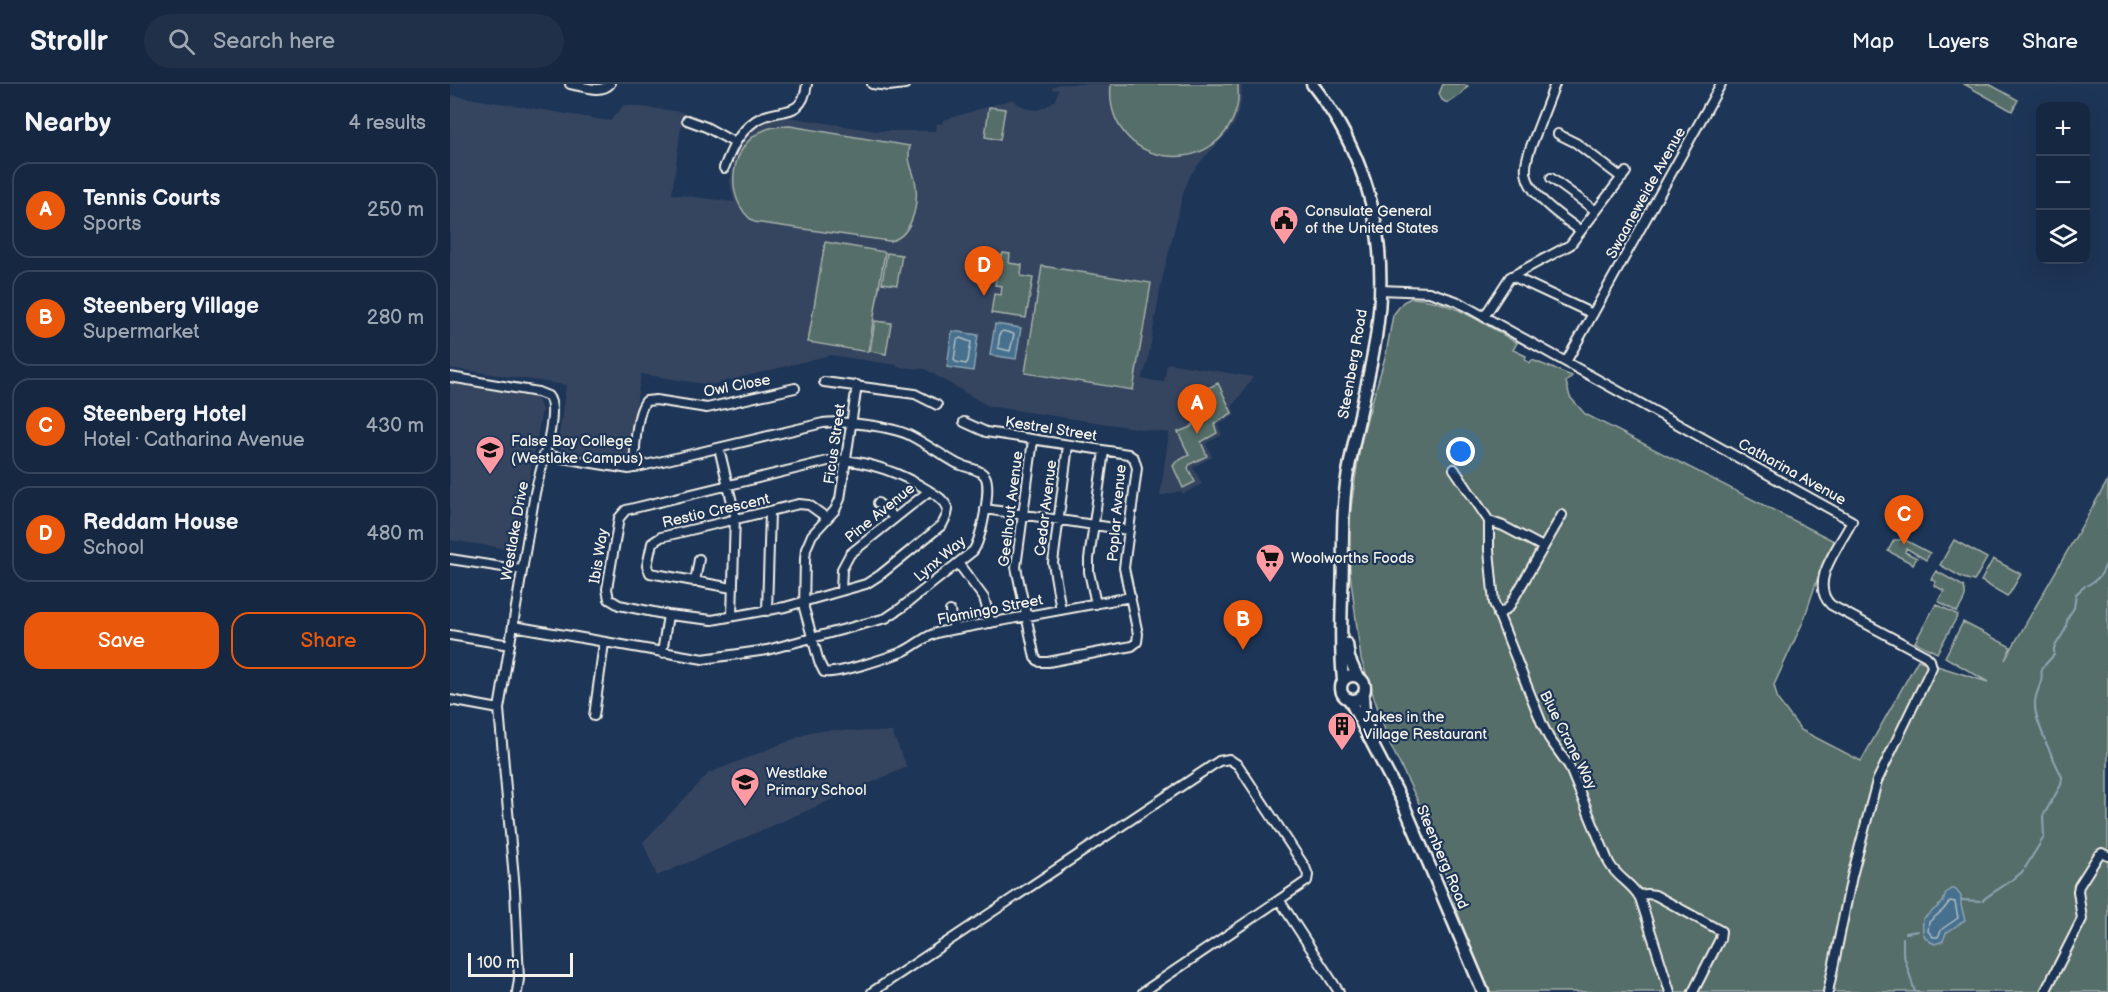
<!DOCTYPE html>
<html lang="en">
<head>
<meta charset="utf-8">
<style>
  body { margin:0; font-family:"Balsamiq Sans",sans-serif; background:#1f3048; color:#f1f3f6 }
  .controls { position:absolute; right:18px; top:18px; display:grid; overflow:hidden; border-radius:12px; box-shadow:0 6px 24px #0002 }
  .controls button { width:54px; height:54px; display:grid; place-items:center; padding:0; border:0; border-bottom:2px solid #35445a; background:#162841; color:#f1f3f6; font:30px sans-serif }
  .scale { position:absolute; left:18px; bottom:15px; width:105px; box-sizing:border-box; padding-left:6px; border:3px solid #f4f1e8; border-top:0; font-size:16px; line-height:21px; white-space:nowrap; color:#f4f1e8; -webkit-text-stroke:4px #1d3557; paint-order:stroke }
  .you { position:absolute; left:1011px; top:368px; width:21px; height:21px; margin:-15px; border:4px solid #fff; border-radius:50%; background:#1a73e8; box-shadow:0 0 0 9px #1a73e833 }
  .badge { display:grid; place-items:center; width:39px; height:39px; border-radius:50%; background:#ea580c; color:#fff; font-size:20px; font-weight:700 }
  .pin { position:absolute; translate:-50% -50px; filter:drop-shadow(0 2px 3px #0008) }
  .pin::after { content:''; position:absolute; top:32px; width:21px; height:18px; background:inherit; clip-path:polygon(0 0,100% 0,50% 100%) }
  .list { margin:0; padding:0; list-style:none }
  h2 { display:flex; justify-content:space-between; align-items:center; height:78px; margin:0; padding:0 24px; font-size:26px }
  h2 small { font-size:20px; font-weight:400; color:#9ea6b1 }
  .list li { display:grid; grid-template-columns:39px 1fr auto; gap:18px; align-items:center; box-sizing:border-box; height:96px; margin:0 12px 12px; padding:0 12px; border:2px solid #35445a; border-radius:18px }
  .list b { display:block; font-size:22px; white-space:nowrap }
  .list p { margin:0; font-size:20px; white-space:nowrap; color:#9ea6b1 }
  .list em { font-size:20px; font-style:normal; color:#9ea6b1 }
  .actions { display:flex; gap:12px; padding:18px 24px }
  .actions a { flex:1; padding:14px 0; border:2px solid #ea580c; border-radius:18px; text-align:center; font-size:21px; color:#ea580c }
  .actions .main { background:#ea580c; color:#fff }
  .icon { flex:none; width:33px; height:33px; fill:none; stroke:currentColor; stroke-width:2; stroke-linecap:round; stroke-linejoin:round }
  .map { position:relative; flex:none; width:1658px; height:908px; overflow:hidden }
  header { display:flex; align-items:center; gap:36px; box-sizing:border-box; height:84px; padding:0 30px; background:#162841; border-bottom:2px solid #35445a }
  header strong { font-size:28px }
  nav { display:flex; gap:33px; margin-inline-start:auto; font-size:21px }
  .search { width:420px; height:54px; background:#1f3048; display:flex; align-items:center; gap:15px; box-sizing:border-box; padding:0 21px; border-radius:33px; color:#9ea6b1; font-size:22px }
  main { display:flex }
  aside { flex:1; background:#162841 }
  .map>svg:first-child { display:block }
  .built { fill:#354560 }
  .green { fill:#566e6a; stroke:#a5b0a9; stroke-width:1.5 }
  .water { fill:#46708e; stroke:#8ca4b2; stroke-width:1.5 }
  .lines { fill:none; stroke-linecap:round; stroke-linejoin:round }
  .shore { stroke:#aebdc4; stroke-width:1.5 }
  .stream { stroke:#8ca4b2; stroke-width:2 }
  .minor-casing { stroke:#f4f1e8; stroke-width:12 }
  .secondary-casing { stroke:#f4f1e8; stroke-width:15 }
  .minor { stroke:#1d3557; stroke-width:8 }
  .secondary { stroke:#1d3557; stroke-width:10 }
  .labels { text-anchor:middle; dominant-baseline:central; stroke-width:4.5; stroke-linejoin:round; paint-order:stroke }
  .street-label { font-size:15px; fill:#f4f1e8; stroke:#1d3557 }
  .poi-label { font-size:15px; fill:#f4f1e8; stroke:#1d3557; text-anchor:start }
</style>
</head>
<body>
<header>
<strong>Strollr</strong>
<div class="search"><svg class="icon" aria-label="search" viewBox="0 0 24 24"><circle cx="10" cy="10" r="6"/><path d="M15 15l6 6"/></svg>Search here</div>
<nav><a>Map</a><a>Layers</a><a>Share</a></nav>
</header>
<main>
<aside>
<h2>Nearby<small>4 results</small></h2>
<ul class="list">
<li><span class="badge">A</span><div><b>Tennis Courts</b><p>Sports</p></div><em>250 m</em></li>
<li><span class="badge">B</span><div><b>Steenberg Village</b><p>Supermarket</p></div><em>280 m</em></li>
<li><span class="badge">C</span><div><b>Steenberg Hotel</b><p>Hotel · Catharina Avenue</p></div><em>430 m</em></li>
<li><span class="badge">D</span><div><b>Reddam House</b><p>School</p></div><em>480 m</em></li>
</ul>
<div class="actions"><a class="main">Save</a><a>Share</a></div>
</aside>
<div class="map">
<svg width="1658" height="908" viewBox="0 0 1658 908">
  <rect width="100%" height="100%" fill="#1d3557"/>
  <filter id="ink" filterUnits="userSpaceOnUse"><feTurbulence type="fractalNoise" baseFrequency=".0167" numOctaves="2"/><feDisplacementMap in="SourceGraphic" scale="12" xChannelSelector="R" yChannelSelector="G"/><feConvolveMatrix kernelMatrix="1 2 1 2 8 2 1 2 1" color-interpolation-filters="sRGB"/></filter>
  <g filter="url(#ink)">
    <path class="built" d="M 610,0 L 792,0 L 791,18 L 785,39 L 777,50 L 752,76 L 741,90 L 734,106 L 712,196 L 697,281 L 691,295 L 714,298 L 717,279 L 803,293 L 782,323 L 785,331 L 768,341 L 772,351 L 756,359 L 762,373 L 743,383 L 752,400 L 733,410 L 731,407 L 710,412 L 719,349 L 538,322 L 475,285 L 447,283 L 447,281 L 380,271 L 261,301 L 191,290 L 178,373 L 173,376 L 112,366 L 108,359 L 116,301 L 0,284 L 0,11 L 160,37 L 174,21 L 233,28 L 222,110 L 284,118 L 280,98 L 284,74 L 295,53 L 314,37 L 338,33 L 426,47 L 486,47 L 487,39 L 492,40 L 493,36 L 563,15 L 568,20 L 579,25 L 588,26 L 597,22 L 605,16 L 609,5 L 603,6 L 602,3 Z
      M 0,299 L 87,313 L 92,326 L 66,466 L 0,456 Z
      M 383,646 L 442,648 L 457,683 L 207,792 L 193,758 L 259,689 L 364,647 Z"/>
    <path class="green" d="M 661,0 L 788,0 C 788,7 789,16 787,23 C 767,101 653,82 661,0 Z
      M 993,0 L 1012,0 L 1018,2 L 1009,12 L 997,19 L 992,16 L 989,10 Z
      M 1514,0 L 1539,0 L 1568,16 L 1562,27 Z
      M 539,23 L 555,25 L 550,56 L 535,53 Z
      M 340,42 L 460,62 C 456,81 465,86 466,103 C 468,123 461,154 439,157 L 304,138 C 272,115 279,58 317,45 C 324,42 333,42 340,42 Z
      M 375,158 L 435,168 L 418,268 L 358,258 Z
      M 437,169 L 452,171 L 447,201 L 432,199 Z
      M 553,169 L 560,170 L 559,179 L 572,181 L 571,192 L 583,194 L 576,234 L 541,229 L 544,210 L 551,211 L 552,202 L 545,201 L 550,171 L 552,172 Z
      M 592,182 L 701,199 L 683,306 L 575,289 Z
      M 961,214 C 1000,215 1034,240 1067,259 L 1063,266 L 1076,272 L 1075,276 L 1080,279 L 1082,276 L 1122,292 L 1116,298 L 1120,313 L 1135,330 L 1386,458 L 1368,493 L 1353,538 L 1324,601 L 1328,616 L 1351,646 L 1411,677 L 1468,576 L 1538,598 L 1495,573 L 1513,538 L 1561,563 L 1555,576 L 1658,396 L 1658,908 L 1034,908 L 979,740 L 939,658 L 911,575 L 896,457 L 911,356 L 936,270 L 943,231 L 953,218 Z
      M 425,237 L 441,239 L 436,270 L 420,267 Z
      M 768,299 L 782,329 L 764,340 L 767,349 L 751,358 L 757,372 L 740,380 L 738,384 L 745,398 L 733,404 L 723,382 L 726,378 L 739,371 L 728,348 L 741,343 L 744,339 L 739,329 L 755,321 L 755,315 L 752,307 Z
      M 1451,454 L 1480,469 L 1476,476 L 1456,464 L 1455,468 L 1467,474 L 1463,480 L 1438,467 L 1444,456 L 1450,456 Z
      M 1504,456 L 1537,474 L 1524,497 L 1513,494 L 1490,481 Z
      M 1543,475 L 1571,490 L 1560,509 L 1557,512 L 1531,497 Z
      M 1486,487 L 1513,502 C 1519,512 1512,519 1507,528 L 1488,517 L 1494,507 L 1484,501 L 1486,498 L 1481,495 Z
      M 1486,520 L 1508,531 L 1487,569 L 1465,558 Z"/>
    <path class="water" d="M 545,240 L 571,244 L 566,275 L 540,271 Z
      M 502,247 L 528,251 L 523,287 L 497,283 Z
      M 1502,805 L 1505,805 L 1511,812 L 1511,821 L 1515,836 L 1496,849 L 1493,857 L 1485,860 C 1472,855 1472,847 1473,835 L 1493,818 L 1496,809 Z"/>
    <g class="lines">
      <path class="shore" d="M 553,247 L 564,250 L 560,267 L 548,264 L 550,249 Z
        M 510,254 L 521,258 L 518,277 L 516,280 L 506,278 L 504,276 L 507,256 Z
        M 1500,817 L 1505,818 L 1508,834 L 1492,845 L 1488,853 L 1483,853 L 1478,847 L 1479,838 L 1493,826 Z"/>
      <path class="stream" d="M 1638,501 C 1653,492 1651,490 1658,476
        M 1595,656 C 1591,645 1584,631 1585,618 C 1586,604 1594,601 1591,585 L 1604,571 L 1604,564 L 1615,546 L 1618,533 L 1624,524 L 1626,510 L 1635,502
        M 1575,784 L 1594,753 L 1593,732 L 1611,701 L 1612,693 L 1596,659
        M 1512,816 L 1530,817
        M 1533,816 C 1546,805 1561,799 1573,787
        M 1456,849 L 1468,847
        M 1453,854 L 1453,869 L 1465,908"/>
      <g class="minor-casing">
        <path id="minor" d="M 120,0 C 132,2 151,10 160,0
          M 422,0 L 439,2 L 455,0
          M 1105,0 L 1080,65 C 1077,74 1074,84 1077,93 C 1082,113 1114,135 1131,147
          M 237,36 L 256,43 L 285,59
          M 1108,50 L 1126,59 L 1172,94
          M 274,84 C 281,66 288,49 305,37 C 328,21 352,38 357,0
          M 1101,94 L 1146,127
          M 1062,192 L 1143,230
          M 930,206 L 979,208 L 1006,217 L 1402,437 C 1391,461 1357,498 1381,521 L 1476,572 L 1480,576 L 1482,583 L 1427,697 L 1402,792 L 1378,908
          M 1034,233 L 1060,193 L 1120,161 L 1176,88
          M 1116,278 L 1271,0
          M 0,293 L 88,308 L 98,312 C 111,326 89,389 85,409 L 49,625 L 65,806 L 69,895 L 67,908
          M 374,298 L 465,310 L 487,321
          M 407,301 L 390,415 L 385,426 L 362,451 L 356,465 L 355,475 L 354,524 L 369,578 L 374,588 C 386,591 439,573 452,568 C 466,562 475,551 490,548 L 681,513
          M 514,338 L 536,348 L 678,370 L 684,374 L 687,384 L 674,484 L 688,550 L 687,558 L 682,562 L 598,578 L 590,578 L 585,574 L 566,483 L 583,356
          M 269,364 L 285,431 L 282,532
          M 386,375 C 420,378 449,388 478,406 C 487,412 494,415 498,425 L 497,431 L 492,441 L 430,491 L 416,500 L 391,507 L 335,523 L 262,536 L 218,531 L 169,521 L 159,515 L 157,505 L 169,434 L 176,426 Z
          M 185,384 C 184,367 186,329 196,317 L 206,316 L 257,324 L 345,304
          M 1004,385 L 1039,437 L 1053,442 L 1093,463
          M 428,419 L 445,434
          M 535,425 L 678,446
          M 1039,437 L 1039,466 L 1044,519 L 1092,640 L 1099,654 L 1119,682 L 1159,779 C 1167,794 1182,799 1190,814 L 1220,908
          M 0,475 L 72,486
          M 508,479 L 534,514 L 541,539
          M 245,498 L 249,475
          M 282,504 L 200,489 L 197,482 L 202,459 L 211,453 L 349,420 L 359,421 L 377,434
          M 391,507 L 392,485 L 400,470 L 479,407
          M 646,520 L 639,488 L 639,475 L 654,367
          M 611,526 L 603,479 L 618,361
          M 317,527 L 320,428
          M 500,527 L 504,545
          M 1048,531 L 1059,523 L 1112,431
          M 63,542 L 253,575 L 317,566 L 436,534 L 451,524 L 523,467 C 531,457 542,403 535,392 C 529,384 515,384 506,379 C 490,370 475,359 459,351 C 443,343 391,336 373,339 L 179,385 L 94,371
          M 0,551 L 60,561
          M 212,569 L 218,531
          M 0,616 L 49,625
          M 144,632 L 154,559
          M 1188,811 L 1197,810 L 1205,811 L 1271,847 L 1270,855 L 1243,908
          M 830,817 L 889,908
          M 422,908 L 769,677 L 779,675 L 788,681 L 855,783 L 858,791 L 857,797 L 693,908
          M 1595,908 L 1632,835 L 1628,807 L 1629,802 L 1648,772 L 1652,769 L 1658,772"/>
      </g>
      <g class="secondary-casing">
        <path id="secondary" d="M 862,0 C 920,74 940,160 926,253 C 918,302 904,351 896,400 C 891,437 894,473 892,510 C 891,538 890,568 893,596
          M 897,560 L 899,574 L 907,592
          M891 604a12 12 0 1 1 24 0a12 12 0 1 1-24 0Z
          M 913,610 L 914,630 L 918,646
          M 899,615 L 953,719 L 1033,908"/>
      </g>
      <use href="#minor" class="minor"/>
      <use href="#secondary" class="secondary"/>
    </g>
  </g>
  <defs>
    <g id="civic-pin" transform="scale(1.5)"><path d="M0 17L-7.5 6A9.5 9.5 0 1 1 7.5 6Z" fill="#ff9aa2" stroke="#1d3557"/><path d="M-.6-6.5H3V-4.5H.6V-3L4-1V1h2V6H-6V1h2V-1L-.6-3ZM-1.2 2.5V6h2.4V2.5Z" fill="#111"/></g>
    <g id="university-pin" transform="scale(1.5)"><path d="M0 17L-7.5 6A9.5 9.5 0 1 1 7.5 6Z" fill="#ff9aa2" stroke="#1d3557"/><path d="M0-5L7-2L0 1L-7-2ZM-4 1L0 2.5L4 1V4Q0 6-4 4Z" fill="#111"/></g>
    <g id="supermarket-pin" transform="scale(1.5)"><path d="M0 17L-7.5 6A9.5 9.5 0 1 1 7.5 6Z" fill="#ff9aa2" stroke="#1d3557"/><path d="M-6-5.5h2.5l.6 2H6L4.5 2H-2.5L-4.4-4H-6ZM-1.5 3.2a1.3 1.3 0 1 0 .1 0ZM3 3.2a1.3 1.3 0 1 0 .1 0Z" fill="#111"/></g>
    <g id="building-pin" transform="scale(1.5)"><path d="M0 17L-7.5 6A9.5 9.5 0 1 1 7.5 6Z" fill="#ff9aa2" stroke="#1d3557"/><path d="M-4-6H4V6H1V3H-1V6H-4ZM-2.5-4.3h1.7v1.8h-1.7ZM.8-4.3h1.7v1.8H.8ZM-2.5-1h1.7V.8h-1.7ZM.8-1h1.7V.8H.8Z" fill="#111"/></g>
    <g id="school-pin" transform="scale(1.5)"><path d="M0 17L-7.5 6A9.5 9.5 0 1 1 7.5 6Z" fill="#ff9aa2" stroke="#1d3557"/><path d="M0-5L7-2L0 1L-7-2ZM-4 1L0 2.5L4 1V4Q0 6-4 4Z" fill="#111"/></g>
  </defs>
  <g fill-rule="evenodd">
    <use href="#civic-pin" x="834" y="136"/>
    <use href="#university-pin" x="40" y="366"/>
    <use href="#supermarket-pin" x="820" y="474"/>
    <use href="#building-pin" x="892" y="642"/>
    <use href="#school-pin" x="295" y="698"/>
  </g>
  <g class="labels">
    <g class="street-label">
      <text transform="translate(1196 109) rotate(-61)">Swaaneweide Avenue</text>
      <text transform="translate(903 280) rotate(-80)">Steenberg Road</text>
      <text transform="translate(287 302) rotate(-11)">Owl Close</text>
      <text transform="translate(601 345) rotate(9)">Kestrel Street</text>
      <text transform="translate(385 360) rotate(-82)">Ficus Street</text>
      <text transform="translate(1342 388) rotate(29)">Catharina Avenue</text>
      <text transform="translate(596 424) rotate(-83)">Cedar Avenue</text>
      <text transform="translate(561 425) rotate(-83)">Geelhout Avenue</text>
      <text transform="translate(266 427) rotate(-13)">Restio Crescent</text>
      <text transform="translate(430 429) rotate(-39)">Pine Avenue</text>
      <text transform="translate(667 429) rotate(-85)">Poplar Avenue</text>
      <text transform="translate(65 447) rotate(-80)">Westlake Drive</text>
      <text transform="translate(149 472) rotate(-81)">Ibis Way</text>
      <text transform="translate(490 475) rotate(-40)">Lynx Way</text>
      <text transform="translate(540 526) rotate(-11)">Flamingo Street</text>
      <text transform="translate(1118 656) rotate(63)">Blue Crane Way</text>
      <text transform="translate(992 773) rotate(67)">Steenberg Road</text>
    </g>
    <g class="poi-label">
      <text x="855" y="127">Consulate General<tspan x="855" dy="17">of the United States</tspan></text>
      <text x="61" y="357">False Bay College<tspan x="61" dy="17">(Westlake Campus)</tspan></text>
      <text x="841" y="474">Woolworths Foods</text>
      <text x="913" y="633">Jakes in the<tspan x="913" dy="17">Village Restaurant</tspan></text>
      <text x="316" y="689">Westlake<tspan x="316" dy="17">Primary School</tspan></text>
    </g>
  </g>
</svg>
<div class="controls">
<button>+</button>
<button>−</button>
<button><svg class="icon" aria-label="layers" viewBox="0 0 24 24"><path d="M12 4l9 5-9 5-9-5zM3 14l9 5 9-5"/></svg></button>
</div>
<div class="scale">100 m</div>
<div class="you"></div>
<div class="pin badge" style="left:747px;top:350px">A</div>
<div class="pin badge" style="left:793px;top:566px">B</div>
<div class="pin badge" style="left:1454px;top:461px">C</div>
<div class="pin badge" style="left:534px;top:212px">D</div>
</div>
</main>
</body>
</html>
